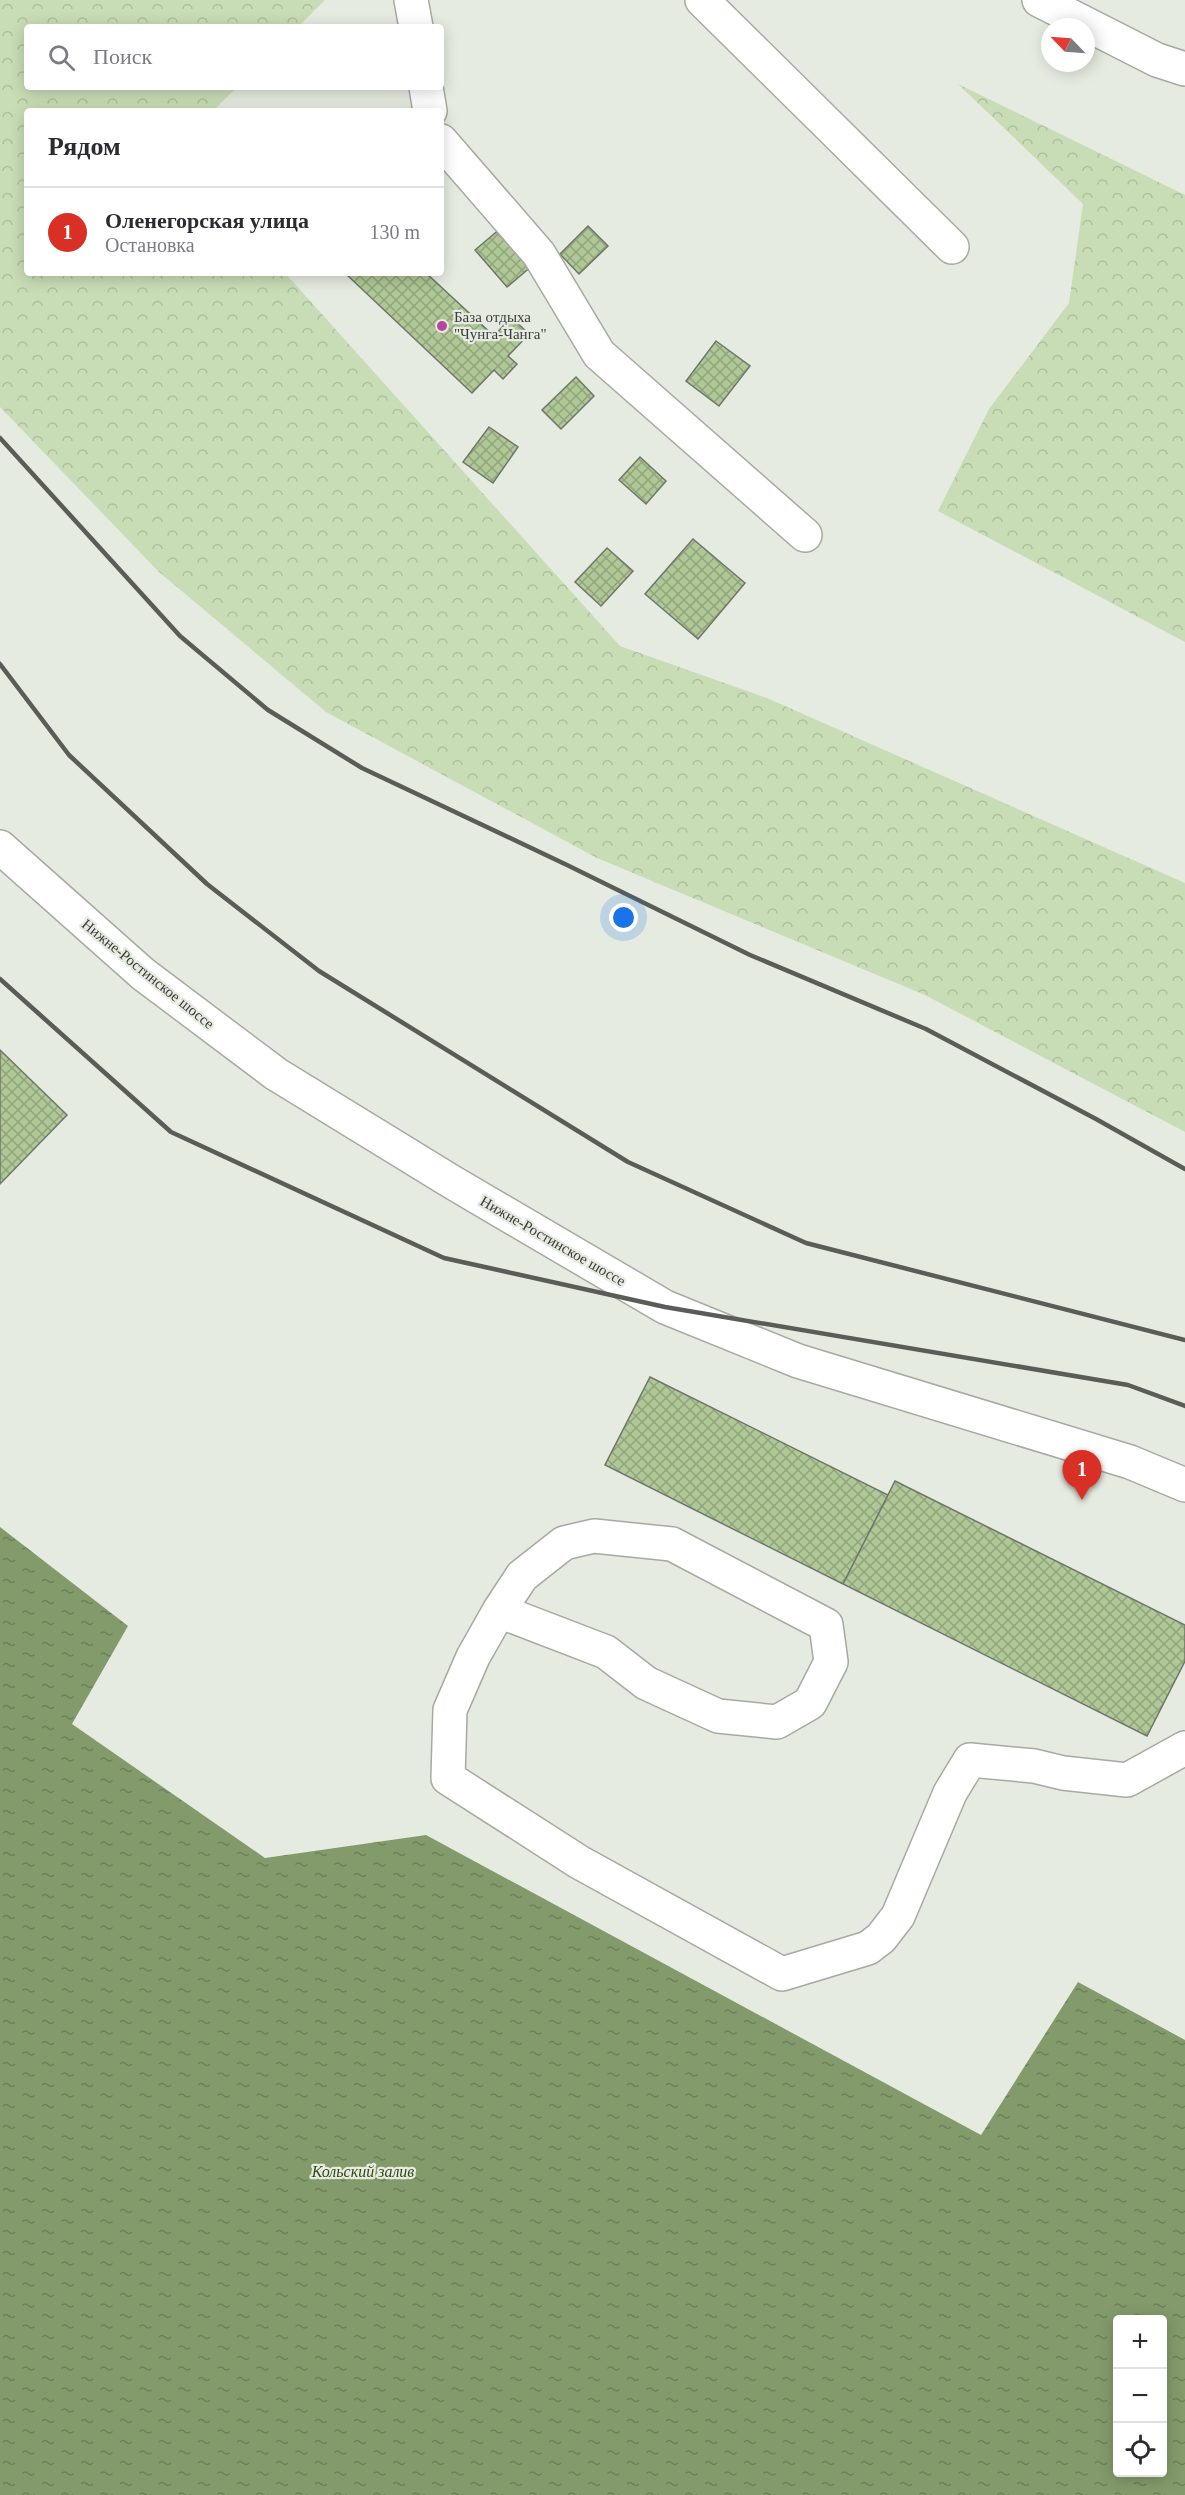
<!DOCTYPE html>
<html lang="ru">
<head>
<meta charset="utf-8">
<style>
  body { margin:0; font-family:"Times New Roman",serif; background:#f2f2f3; color:#2b2b33 }
  .controls { position:absolute; right:18px; bottom:18px; display:grid; overflow:hidden; border-radius:6px; box-shadow:0 3px 15px #0003 }
  .controls button { width:54px; height:54px; display:grid; place-items:center; padding:0; border:0; border-bottom:2px solid #e1e1e2; background:#fff; color:#2b2b33; font:30px sans-serif }
  .compass { position:absolute; left:1041px; top:18px; width:54px; height:54px; border-radius:50%; background:#fff; box-shadow:0 3px 15px #0003; rotate:295deg }
  .you { position:absolute; left:624px; top:918px; width:21px; height:21px; margin:-15px; border:4px solid #fff; border-radius:50%; background:#1a73e8; box-shadow:0 0 0 9px #1a73e833 }
  .badge { display:grid; place-items:center; width:39px; height:39px; border-radius:50%; background:#d93025; color:#fff; font-size:20px; font-weight:700 }
  .pin { position:absolute; translate:-50% -50px; filter:drop-shadow(0 2px 3px #0008) }
  .pin::after { content:''; position:absolute; top:32px; width:21px; height:18px; background:inherit; clip-path:polygon(0 0,100% 0,50% 100%) }
  .list { margin:0; padding:0; list-style:none }
  h2 { display:flex; justify-content:space-between; align-items:center; height:78px; margin:0; padding:0 24px; font-size:26px }
  h2 small { font-size:20px; font-weight:400; color:#7c7c81 }
  .list li { display:grid; grid-template-columns:39px 1fr auto; gap:18px; align-items:center; box-sizing:border-box; height:90px; padding:0 24px; border-top:2px solid #e1e1e2 }
  .list b { display:block; font-size:22px; white-space:nowrap }
  .list p { margin:0; font-size:20px; white-space:nowrap; color:#7c7c81 }
  .list em { font-size:20px; font-style:normal; color:#7c7c81 }
  .icon { flex:none; width:33px; height:33px; fill:none; stroke:currentColor; stroke-width:2; stroke-linecap:round; stroke-linejoin:round }
  .map { position:relative; flex:none; width:1185px; height:2495px; overflow:hidden }
  .search { position:absolute; background:#fff; box-shadow:0 3px 15px #0003; left:24px; top:24px; width:420px; height:66px; display:flex; align-items:center; gap:15px; box-sizing:border-box; padding:0 21px; border-radius:6px; color:#7c7c81; font-size:22px }
  .panel { position:absolute; background:#fff; box-shadow:0 3px 15px #0003; left:24px; top:108px; width:420px; height:168px; border-radius:6px }
  .map>svg:first-child { display:block }
  .forest { fill:url(#forest-crowns) }
  .water { fill:url(#water-ripples); fill-rule:evenodd }
  .building { fill:url(#building-cross-hatch); stroke:#70756c; stroke-width:1.5 }
  .lines { fill:none; stroke-linecap:round; stroke-linejoin:round }
  .minor-casing { stroke:#a6aaa1; stroke-width:36 }
  .minor { stroke:#fff; stroke-width:33 }
  .rail { stroke:#595c57; stroke-width:4.5 }
  .poi-dot { fill:#bb459c; stroke:#e6ebe1; stroke-width:2 }
  .labels { text-anchor:middle; dominant-baseline:central; stroke-width:4.5; stroke-linejoin:round; paint-order:stroke }
  .poi-label { font-size:15px; fill:#3b3d39; stroke:#e6ebe1; text-anchor:start }
  .street-label { font-size:15px; fill:#3b3d39; stroke:#e6ebe1 }
  .water-label { font-size:16px; font-style:italic; fill:#324914; stroke:#e6ebe1 }
</style>
</head>
<body>
<div class="map">
<svg width="1185" height="2495" viewBox="0 0 1185 2495">
  <defs>
    <pattern id="forest-crowns" width="20" height="18" patternUnits="userSpaceOnUse" patternTransform="scale(1.5)"><rect width="20" height="18" fill="#c8ddb5"/><path d="M2 6a3 3 0 1 1 6 0M12 15a3 3 0 1 1 6 0" fill="none" stroke="#adbf9c"/></pattern>
    <pattern id="water-ripples" width="26" height="14" patternUnits="userSpaceOnUse" patternTransform="scale(1.5)"><rect width="26" height="14" fill="#839b6b"/><path d="M2 4q2-2 4 0t4 0M15 11q2-2 4 0t4 0" fill="none" stroke="#6c8059"/></pattern>
    <pattern id="building-cross-hatch" width="8" height="8" patternUnits="userSpaceOnUse" patternTransform="scale(1.5)"><rect width="8" height="8" fill="#afc896"/><path d="M0 0l8 8M0 8l8-8" fill="none" stroke="#90a47b"/></pattern>
  </defs>
  <rect width="100%" height="100%" fill="#e6ebe1"/>
  <path class="forest" d="M 0,0 L 325,0 L 298,27 L 27,27 L 27,87 L 237,87 L 213,111 L 27,111 L 27,273 L 285,273 L 620,646 L 767,698 L 1185,883 L 1185,1132 L 925,995 L 597,858 L 326,712 L 159,572 L 0,407 Z
    M 958,84 L 1185,195 L 1185,642 L 938,511 L 989,409 L 1069,303 L 1083,204 Z"/>
  <path class="water" d="M 0,1527 L 128,1626 L 72,1724 L 265,1858 L 426,1835 L 981,2135 L 1078,1982 L 1185,2040 L 1185,2495 L 0,2495 ZM 1118,2320 L 1162,2320 L 1162,2472 L 1118,2472 Z"/>
  <path class="building" d="M 588,226 L 608,246 L 579,274 L 560,254 Z
    M 501,228 L 533,265 L 507,287 L 475,250 Z
    M 345,273 L 426,273 L 494,336 L 511,317 L 529,334 L 508,356 L 517,364 L 503,379 L 494,370 L 472,393 Z
    M 716,341 L 750,366 L 719,406 L 686,381 Z
    M 576,377 L 594,396 L 561,429 L 542,410 Z
    M 489,427 L 518,447 L 493,483 L 463,462 Z
    M 640,457 L 666,481 L 646,504 L 619,480 Z
    M 693,539 L 745,583 L 698,639 L 645,594 Z
    M 607,548 L 633,571 L 601,606 L 575,582 Z
    M 0,1050 L 67,1115 L 0,1184 Z
    M 650,1377 L 888,1495 L 843,1584 L 605,1465 Z
    M 895,1481 L 1185,1625 L 1185,1661 L 1147,1736 L 843,1584 Z"/>
  <g class="lines">
    <g class="minor-casing">
      <path id="minor" d="M 411,0 L 416,27
        M 702,0 L 952,247
        M 1039,0 L 1157,60 L 1185,69
        M 426,87 L 430,111
        M 441,141 L 539,254 L 599,354 L 805,535
        M 0,847 L 143,974 L 276,1074 L 452,1182 L 665,1307 L 798,1361 L 1130,1462 L 1185,1485
        M 499,1611 L 606,1652 L 646,1683 L 718,1716 L 777,1722 L 810,1703 L 831,1662 L 826,1625 L 672,1544 L 594,1536 L 564,1543 L 522,1576 L 499,1611 L 473,1657 L 450,1710 L 448,1778 L 579,1862 L 782,1974 L 868,1948 L 881,1938 L 898,1916 L 950,1793 L 970,1760 L 1034,1766 L 1063,1773 L 1127,1780 L 1185,1748"/>
    </g>
    <use href="#minor" class="minor"/>
    <path class="rail" d="M 0,438 L 180,636 L 268,710 L 362,768 L 567,865 L 750,955 L 926,1029 L 1096,1119 L 1185,1169
      M 0,664 L 69,755 L 207,884 L 319,971 L 628,1162 L 806,1243 L 1185,1340
      M 0,979 L 171,1132 L 444,1258 L 665,1307 L 1128,1385 L 1185,1406"/>
  </g>
  <circle class="poi-dot" cx="442" cy="326" r="6"/>
  <g class="labels">
    <g class="poi-label">
      <text x="454" y="317">База отдыха<tspan x="454" dy="17">"Чунга-Чанга"</tspan></text>
    </g>
    <g class="street-label">
      <text transform="translate(148 974) rotate(39)">Нижне-Ростинское шоссе</text>
      <text transform="translate(553 1241) rotate(30)">Нижне-Ростинское шоссе</text>
    </g>
    <g class="water-label">
      <text x="363" y="2171">Кольский залив</text>
    </g>
  </g>
</svg>
<div class="controls">
<button>+</button>
<button>−</button>
<button><svg class="icon" aria-label="locate" viewBox="0 0 24 24"><circle cx="12" cy="12" r="6"/><path d="M12 2v4M12 18v4M2 12h4M18 12h4"/></svg></button>
</div>
<svg class="compass" viewBox="-18 -18 36 36"><path d="M0-13l5 13h-10z" fill="#e53935"/><path d="M0 13l5-13h-10z" fill="#7c7c81"/></svg>
<div class="you"></div>
<div class="pin badge" style="left:1082px;top:1500px">1</div>
<div class="search"><svg class="icon" aria-label="search" viewBox="0 0 24 24"><circle cx="10" cy="10" r="6"/><path d="M15 15l6 6"/></svg>Поиск</div>
<section class="panel">
<h2>Рядом<small></small></h2>
<ul class="list">
<li><span class="badge">1</span><div><b>Оленегорская улица</b><p>Остановка</p></div><em>130 m</em></li>
</ul>
</section>
</div>
</body>
</html>
